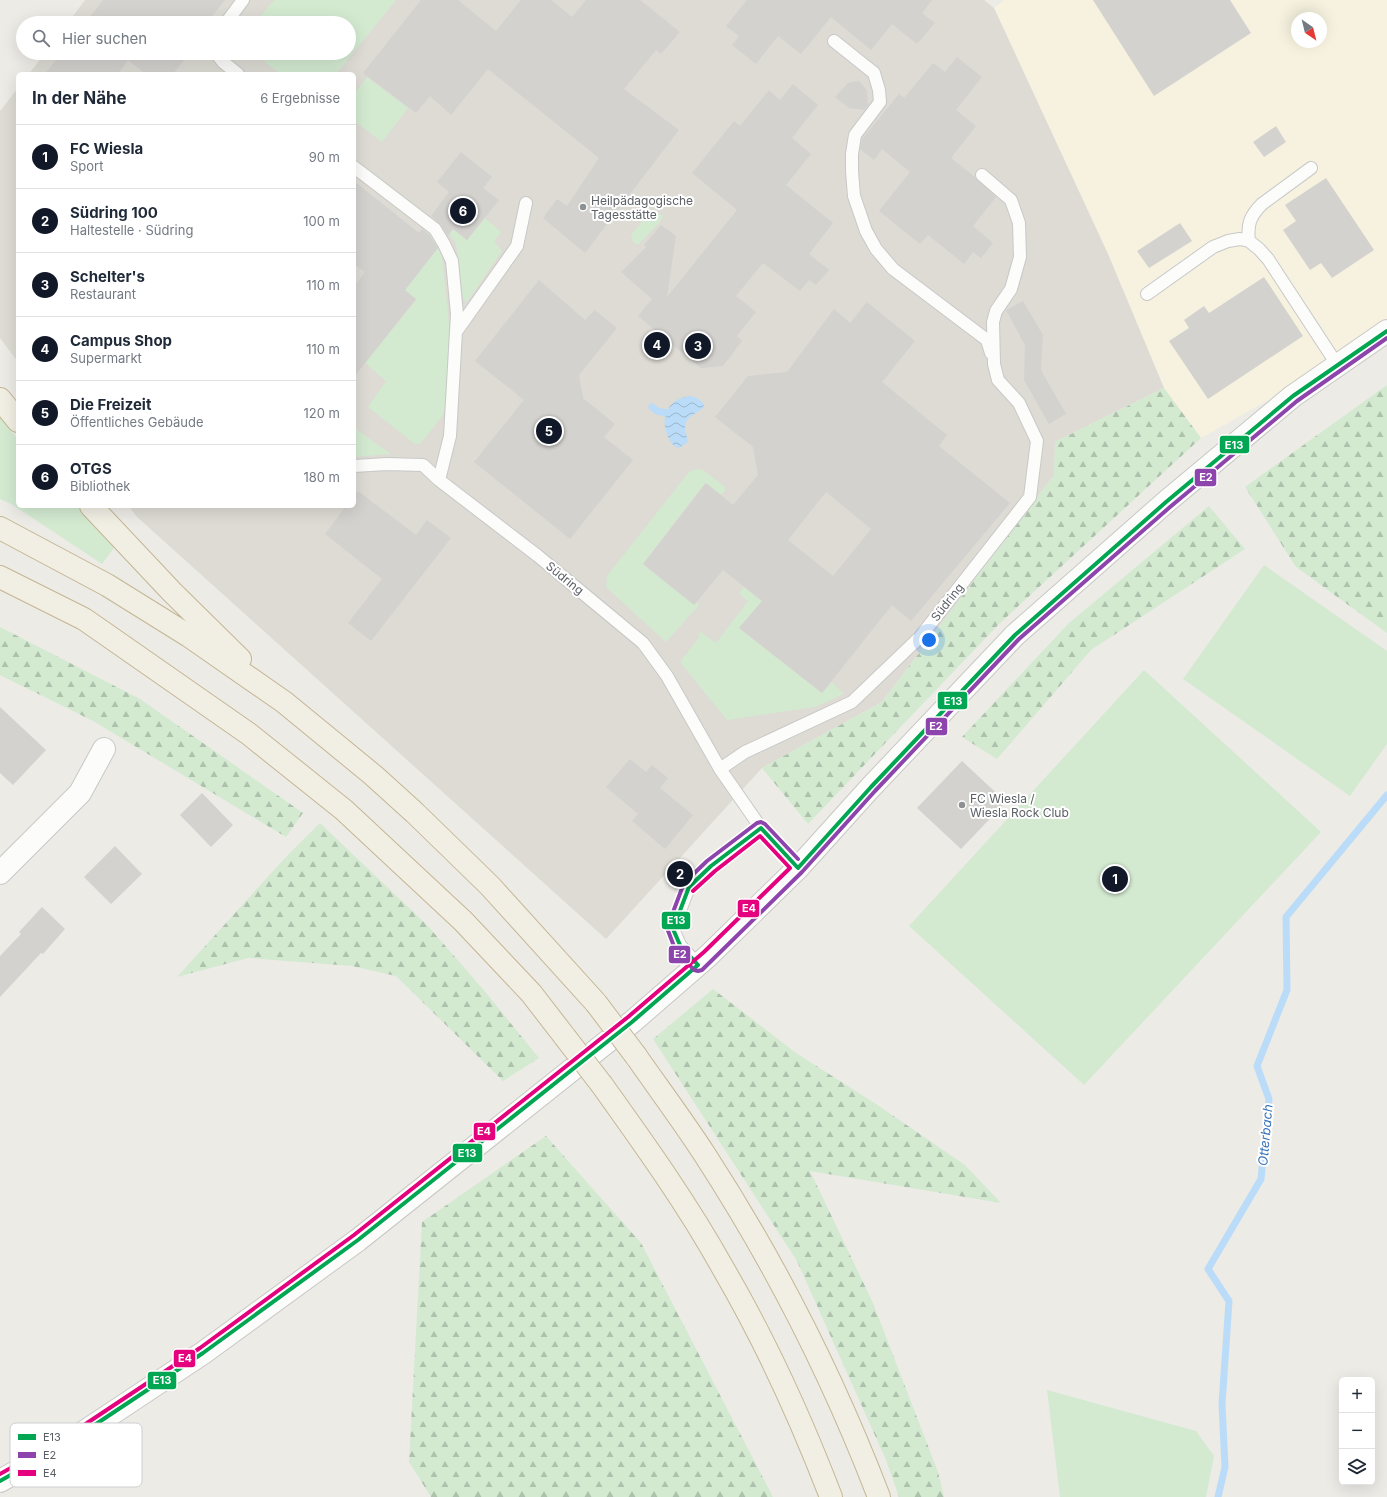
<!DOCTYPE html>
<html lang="de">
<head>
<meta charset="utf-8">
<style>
  body { margin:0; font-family:Inter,sans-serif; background:#f2f2f3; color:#1f2937 }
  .controls { position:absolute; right:12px; bottom:12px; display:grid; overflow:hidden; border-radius:6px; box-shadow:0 4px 16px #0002 }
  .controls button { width:36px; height:36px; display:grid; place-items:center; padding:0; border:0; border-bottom:1px solid #e0e1e3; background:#fff; color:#1f2937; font:20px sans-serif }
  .compass { position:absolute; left:1291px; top:12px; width:36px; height:36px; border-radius:50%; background:#fff; box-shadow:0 4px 16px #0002; rotate:145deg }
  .you { position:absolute; left:929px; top:640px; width:14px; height:14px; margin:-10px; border:3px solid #fff; border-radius:50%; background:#1a73e8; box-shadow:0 0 0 6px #1a73e833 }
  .badge { display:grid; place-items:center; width:26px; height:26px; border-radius:50%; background:#111827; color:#fff; font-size:13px; font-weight:700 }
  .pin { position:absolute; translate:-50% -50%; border:2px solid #fff; box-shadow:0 1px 4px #0006 }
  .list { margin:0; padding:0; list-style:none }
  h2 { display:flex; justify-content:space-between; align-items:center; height:52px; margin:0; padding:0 16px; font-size:17px }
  h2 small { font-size:13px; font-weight:400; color:#747a83 }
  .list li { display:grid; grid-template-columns:26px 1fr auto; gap:12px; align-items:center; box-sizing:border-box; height:64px; padding:0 16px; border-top:1px solid #e0e1e3 }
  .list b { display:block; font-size:15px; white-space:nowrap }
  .list p { margin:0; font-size:13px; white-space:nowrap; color:#747a83 }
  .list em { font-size:13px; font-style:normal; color:#747a83 }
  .icon { flex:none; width:22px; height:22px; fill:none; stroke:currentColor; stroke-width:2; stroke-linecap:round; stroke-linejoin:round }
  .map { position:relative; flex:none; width:1387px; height:1497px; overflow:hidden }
  .search { position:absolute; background:#fff; box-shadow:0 4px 16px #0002; left:16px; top:16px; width:340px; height:44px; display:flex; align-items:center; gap:10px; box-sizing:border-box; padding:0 14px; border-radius:22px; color:#747a83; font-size:15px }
  .panel { position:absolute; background:#fff; box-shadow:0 4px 16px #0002; left:16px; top:72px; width:340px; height:436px; border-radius:6px }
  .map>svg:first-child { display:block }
  .commercial { fill:#f6f2df; fill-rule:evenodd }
  .education { fill:#dddbd4 }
  .green { fill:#d3ead1 }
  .forest { fill:url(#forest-firs) }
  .water { fill:url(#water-waves) }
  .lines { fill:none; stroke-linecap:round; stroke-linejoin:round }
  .stream { stroke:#badcf8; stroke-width:7 }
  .building { fill:#d3d2cf; fill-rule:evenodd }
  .service-casing { stroke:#c8c8c7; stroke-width:14 }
  .minor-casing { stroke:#c8c8c7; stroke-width:24 }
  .tertiary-casing { stroke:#c8c8c7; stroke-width:24 }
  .trunk-casing { stroke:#c4b693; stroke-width:24 }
  .service { stroke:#fcfcfb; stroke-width:12 }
  .minor { stroke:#fcfcfb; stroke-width:22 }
  .tertiary { stroke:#fcfcfb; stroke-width:22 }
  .trunk { stroke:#f1eee4; stroke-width:22 }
  .trunk-bridge-casing { stroke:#c4b693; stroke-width:24; stroke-linecap:butt }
  .trunk-bridge { stroke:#f1eee4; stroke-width:22 }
  .bus-1-casing { stroke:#fff; stroke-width:7 }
  .bus-2-casing { stroke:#fff; stroke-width:7 }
  .bus-3-casing { stroke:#fff; stroke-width:7 }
  .bus-1 { stroke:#00a651; stroke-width:4 }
  .bus-2 { stroke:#8e44ad; stroke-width:4 }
  .bus-3 { stroke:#e5007d; stroke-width:4 }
  .poi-dot { fill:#8e9192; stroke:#fff; stroke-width:1.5 }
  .labels { text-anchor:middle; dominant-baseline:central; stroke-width:4; stroke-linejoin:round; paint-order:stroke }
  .poi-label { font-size:12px; fill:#5b6065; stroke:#fff; text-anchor:start }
  .street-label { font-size:12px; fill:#5b6065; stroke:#fff }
  .water-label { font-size:13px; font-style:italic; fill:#3974b9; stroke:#fff }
  .key { fill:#fff; stroke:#cecfd1; stroke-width:1 }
  .key-label { font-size:11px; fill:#5b6065 }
  .line-badge { stroke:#fff; stroke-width:1.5 }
  .badge-label { font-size:11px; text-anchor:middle; font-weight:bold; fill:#fff }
</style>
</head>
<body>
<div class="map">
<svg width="1387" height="1497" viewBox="0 0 1387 1497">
  <defs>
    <pattern id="forest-firs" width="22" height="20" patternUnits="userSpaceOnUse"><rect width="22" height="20" fill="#d3ead1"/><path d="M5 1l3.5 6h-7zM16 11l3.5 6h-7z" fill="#aec1ad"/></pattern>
    <pattern id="water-waves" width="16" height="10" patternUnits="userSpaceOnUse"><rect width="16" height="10" fill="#badcf8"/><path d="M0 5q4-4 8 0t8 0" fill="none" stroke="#9ab6cc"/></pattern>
  </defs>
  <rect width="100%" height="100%" fill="#ecebe6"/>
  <path class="commercial" d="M 1004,0 L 1387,0 L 1387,333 L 1201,438 L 1164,388 L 1108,254 L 994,8 ZM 1297,18 L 1321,18 L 1321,42 L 1297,42 Z"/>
  <path class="education" d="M 85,0 L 984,0 L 994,8 L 1108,254 L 1164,388 L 1055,442 L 1054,475 L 882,702 L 762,768 L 606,939 L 136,516 L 129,506 L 354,506 L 354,74 L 29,74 L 45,53 L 349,53 L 349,23 L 68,23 Z
    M 18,88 L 18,362 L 0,338 L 0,111 Z"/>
  <path class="green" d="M 274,0 L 396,0 L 336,74 L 280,74 L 254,53 L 349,53 L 349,23 L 255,23 Z
    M 367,77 L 408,108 L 382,142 L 354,121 L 354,94 Z
    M 655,210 L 663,216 L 659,223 L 638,245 L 633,242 L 631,235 L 648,214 Z
    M 437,218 L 467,240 L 485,218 L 501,232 L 494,241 L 502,251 L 467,302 L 463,299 L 456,243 Z
    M 426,231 L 431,233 L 442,256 L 449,324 L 450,376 L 443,415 L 420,444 L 415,444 L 368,407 L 386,381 L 365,363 L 416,300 L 405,290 L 434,253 L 419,241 Z
    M 0,417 L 18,440 L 18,506 L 77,506 L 114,548 L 102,564 L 13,505 L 0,499 Z
    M 354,428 L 391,454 L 354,457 Z
    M 697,469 L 703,470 L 725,487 L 725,491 L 721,495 L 705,483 L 643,564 L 694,605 L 697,602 L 699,605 L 666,642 L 606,587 L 607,576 L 689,472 Z
    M 1264,565 L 1387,651 L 1387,744 L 1350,796 L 1183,679 Z
    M 744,587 L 762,601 L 739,628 L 822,693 L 832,682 L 844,694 L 815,707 L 727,720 L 680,662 L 700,636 L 698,634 L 701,632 L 716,643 L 748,601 L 739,594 Z
    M 1144,670 L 1321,832 L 1084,1085 L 909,926 Z
    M 1047,1390 L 1196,1431 L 1214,1456 L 1206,1497 L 1060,1497 Z"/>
  <path class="forest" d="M 1387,385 L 1387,633 L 1296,567 L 1245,487 Z
    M 1164,388 L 1201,438 L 999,624 L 808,824 L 762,768 L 882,702 L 1054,475 L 1055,442 Z
    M 1209,506 L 1245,549 L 1091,650 L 997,759 L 962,737 L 1069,623 Z
    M 0,627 L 140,699 L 303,813 L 286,837 L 93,721 L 0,675 Z
    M 320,823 L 427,925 L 482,988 L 539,1058 L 503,1081 L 396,976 L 352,966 L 248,958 L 177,977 L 284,859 Z
    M 713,989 L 796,1053 L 876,1104 L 965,1165 L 1001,1203 L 810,1171 L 873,1303 L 938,1472 L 944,1497 L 899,1497 L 886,1460 L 797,1261 L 653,1039 Z
    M 546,1136 L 641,1243 L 773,1497 L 431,1497 L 409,1462 L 422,1222 Z"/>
  <path class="water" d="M 691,396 L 697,398 L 703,403 L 704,407 C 697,414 684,417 685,429 C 686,433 687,437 688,442 L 679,448 L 676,447 C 671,444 669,440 667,434 C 660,415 669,398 691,396 Z"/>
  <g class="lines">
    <path class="stream" d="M 652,407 L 657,411 L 666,413
      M 1218,1497 L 1225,1467 L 1222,1404 L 1229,1301 L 1208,1269 L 1261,1179 L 1269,1099 L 1257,1066 L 1287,990 L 1286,917 L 1387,795"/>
  </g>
  <path class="building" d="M 103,0 L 225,0 L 207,23 L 85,23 Z
    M 421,0 L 458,0 L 496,31 L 521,0 L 551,0 L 572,17 L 586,0 L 640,0 L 680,32 L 661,54 L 656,50 L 624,89 L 679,130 L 585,253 L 543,218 L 557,199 L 567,206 L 599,158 L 488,69 L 451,115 L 430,96 L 416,113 L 363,73 Z
    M 747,0 L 932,0 L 922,13 L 935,23 L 917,44 L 892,24 L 871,50 L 831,17 L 801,54 L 778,36 L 756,64 L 732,45 L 739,36 L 726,26 Z
    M 1093,0 L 1230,0 L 1251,33 L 1154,96 Z
    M 61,53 L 190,53 L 173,74 L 146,74 L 128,60 L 118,74 L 45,74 Z
    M 957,57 L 982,77 L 956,110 L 976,126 L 951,158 L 975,177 L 996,197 L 973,226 L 993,243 L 981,258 L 973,252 L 964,264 L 928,235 L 920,244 L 879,211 L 910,172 L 882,149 L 874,160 L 860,149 L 862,139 L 899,94 L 904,98 L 933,63 L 945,72 Z
    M 859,81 L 867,90 L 868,105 L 864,110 L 849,108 L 835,97 L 848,83 Z
    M 793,84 L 818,105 L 792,138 L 811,154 L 786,185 L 833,223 L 809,254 L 829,270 L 816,285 L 809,280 L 800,291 L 763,263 L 736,296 L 756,312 L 737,336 L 742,341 L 723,366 L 701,368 L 638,316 L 652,299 L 621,272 L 646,247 L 644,245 L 661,225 L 676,236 L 667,297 L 737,210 L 692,173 L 734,121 L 740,126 L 769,90 L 780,100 Z
    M 1276,126 L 1286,142 L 1264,157 L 1253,142 Z
    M 461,152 L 492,177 L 483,188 L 499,200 L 467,240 L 453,229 L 448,236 L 441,225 L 431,216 L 449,192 L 437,182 Z
    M 1326,178 L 1374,250 L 1332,278 L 1321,263 L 1310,270 L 1283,230 L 1296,221 L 1285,205 Z
    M 354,181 L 419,233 L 422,229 L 429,234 L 438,248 L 405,290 L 416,299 L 354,377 L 354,286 L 365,272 L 354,264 Z
    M 1180,223 L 1192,241 L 1149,268 L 1137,251 Z
    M 1264,277 L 1303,336 L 1208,399 L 1169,341 L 1189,328 L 1184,320 L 1204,306 L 1209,313 Z
    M 539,280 L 585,320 L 595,310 L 617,328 L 579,375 L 583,398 L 615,424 L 604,437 L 633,460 L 570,539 L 474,462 L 524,400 L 475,361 Z
    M 1023,301 L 1043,335 L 1041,370 L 1066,414 L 1049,424 L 1024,380 L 1025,345 L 1006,310 Z
    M 867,302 L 915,341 L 882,382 L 947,435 L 939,446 L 1010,503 L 911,621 L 892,605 L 822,693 L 739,628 L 762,601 L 723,570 L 694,605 L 643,564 L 706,483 L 733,505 L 758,475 L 753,447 L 715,417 L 748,376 L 787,372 L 834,309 L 850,323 ZM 826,492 L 871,529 L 833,576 L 788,540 Z
    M 358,491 L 416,535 L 427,520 L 451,538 L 371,641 L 348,623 L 382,579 L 325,534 L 346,506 L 354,506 L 354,496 Z
    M 0,707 L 46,750 L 13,785 L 0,773 Z
    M 630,759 L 646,772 L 652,765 L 668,778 L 660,788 L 693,815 L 665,849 L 632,821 L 638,814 L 606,787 Z
    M 962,761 L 1006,802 L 961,849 L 917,808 Z
    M 202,793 L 233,825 L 211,847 L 180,815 Z
    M 115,846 L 142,874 L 111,904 L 84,877 Z
    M 42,907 L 65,929 L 43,954 L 41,953 L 0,997 L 0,956 L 21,934 L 19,932 Z"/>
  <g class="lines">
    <g class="service-casing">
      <path id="service" d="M 226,23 L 243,0
        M 834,41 L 874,73 L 879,90 L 880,102 L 855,135 L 852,154 L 852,171 L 854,196 L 866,231 L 876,249 L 893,269 L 987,340 L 991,353
        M 216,53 L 223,62 L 238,74
        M 354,167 L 435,229 L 444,244 L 452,261 L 457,314 L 450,436 L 439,480
        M 1249,241 C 1247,224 1250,216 1262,204 L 1311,168
        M 1147,294 L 1213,247 L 1228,241 L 1240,239 L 1249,241 L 1259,249 L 1268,259 L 1338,366
        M 456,332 L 517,246 L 526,203
        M 354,466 L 387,464 L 423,465 L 439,480 L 538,556 L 643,643 L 667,676 L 720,769 L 761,828 L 798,868
        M 720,769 L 745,752 L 852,702 L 920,637 L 1030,497 L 1037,441 L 1019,403 L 998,380 L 994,364 L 993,322 L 996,311 L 1011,289 L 1020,257 L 1019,223 L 1011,200 L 982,175
        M 698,965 L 680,945 L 673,929 L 689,887 L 711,866 L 761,828"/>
    </g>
    <g class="minor-casing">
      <path id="minor" d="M 0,873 L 80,793 L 104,749"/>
    </g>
    <g class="tertiary-casing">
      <path id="tertiary" d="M 0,1481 L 72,1440 L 203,1353 L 358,1240 L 632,1022 L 708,956 L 798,868 L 871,787 L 1015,635 L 1166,502 L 1293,396 L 1387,331"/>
    </g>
    <g class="trunk-casing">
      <path id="trunk" d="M 0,399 L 18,421
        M 91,506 L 172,592 L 240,659
        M 0,528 L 107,585 L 189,636 L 284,702 L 373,775 L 415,813 L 490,886 L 596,1003
        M 0,577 L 84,619 L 249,734 L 344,810 L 463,921 L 531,993 L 565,1037
        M 636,1056 C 659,1089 683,1121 705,1155 C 775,1263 833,1377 879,1497
        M 602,1085 C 645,1145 688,1205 724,1270 C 766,1342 801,1419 831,1497"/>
    </g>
    <use href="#service" class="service"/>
    <use href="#minor" class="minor"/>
    <use href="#tertiary" class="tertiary"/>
    <use href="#trunk" class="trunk"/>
    <g class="trunk-bridge-casing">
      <path id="trunk-bridge" d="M 596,1003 L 636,1056
        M 565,1037 L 602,1085"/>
    </g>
    <use href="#trunk-bridge" class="trunk-bridge"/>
    <g class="bus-1-casing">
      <path id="bus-1" d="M 0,1481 L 72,1440 L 203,1353 L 358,1240 L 632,1022 L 698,965 L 680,945 L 673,929 L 689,887 L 711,866 L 761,828 L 798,868 L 871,787 L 1015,635 L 1166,502 L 1293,396 L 1387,331"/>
    </g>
    <g class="bus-2-casing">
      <path id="bus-2" d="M 798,859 L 765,824 L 761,822 L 757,823 L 707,861 L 684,883 L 667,928 L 675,949 L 694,970 L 698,971 L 702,970 L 802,872 L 875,791 L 1019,639 L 1170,507 L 1297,401 L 1387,338"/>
    </g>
    <g class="bus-3-casing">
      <path id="bus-3" d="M 0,1474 L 69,1435 L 200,1348 L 354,1235 L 628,1017 L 704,952 L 790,868 L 760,836 L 715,871 L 693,891"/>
    </g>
    <use href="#bus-1" class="bus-1"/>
    <use href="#bus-2" class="bus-2"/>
    <use href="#bus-3" class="bus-3"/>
  </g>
  <g class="poi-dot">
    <circle cx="583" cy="207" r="4"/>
    <circle cx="962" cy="805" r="4"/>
  </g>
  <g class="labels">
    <g class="poi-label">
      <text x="591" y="200">Heilpädagogische<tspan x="591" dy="14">Tagesstätte</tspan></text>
      <text x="970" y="798">FC Wiesla /<tspan x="970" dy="14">Wiesla Rock Club</tspan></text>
    </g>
    <g class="street-label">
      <text transform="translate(565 578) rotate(39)">Südring</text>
      <text transform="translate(947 602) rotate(-52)">Südring</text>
    </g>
    <g class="water-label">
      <text transform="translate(1265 1135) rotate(-85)">Otterbach</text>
    </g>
  </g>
  <rect x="10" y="1423" width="132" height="64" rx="6" class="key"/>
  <rect x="18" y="1434" width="18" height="6" fill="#00a651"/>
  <rect x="18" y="1452" width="18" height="6" fill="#8e44ad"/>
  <rect x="18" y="1470" width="18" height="6" fill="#e5007d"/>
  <g class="key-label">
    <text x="43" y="1441">E13</text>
    <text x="43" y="1459">E2</text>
    <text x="43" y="1477">E4</text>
  </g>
  <g class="line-badge">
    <rect x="1219" y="435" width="31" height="19" rx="4" fill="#00a651"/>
    <rect x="1194" y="468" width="23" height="19" rx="4" fill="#8e44ad"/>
    <rect x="937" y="691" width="31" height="19" rx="4" fill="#00a651"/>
    <rect x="925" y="717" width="23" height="19" rx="4" fill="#8e44ad"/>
    <rect x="737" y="899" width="23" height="19" rx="4" fill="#e5007d"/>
    <rect x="661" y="911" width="30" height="19" rx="4" fill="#00a651"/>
    <rect x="668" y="945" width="23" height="19" rx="4" fill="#8e44ad"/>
    <rect x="473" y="1122" width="23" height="19" rx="4" fill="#e5007d"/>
    <rect x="452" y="1143" width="31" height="20" rx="4" fill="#00a651"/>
    <rect x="173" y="1349" width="23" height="19" rx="4" fill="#e5007d"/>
    <rect x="147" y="1371" width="30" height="19" rx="4" fill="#00a651"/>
  </g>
  <g class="badge-label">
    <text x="1234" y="449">E13</text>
    <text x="1206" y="481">E2</text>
    <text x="953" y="705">E13</text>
    <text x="936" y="730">E2</text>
    <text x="749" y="912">E4</text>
    <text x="676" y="924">E13</text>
    <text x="680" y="958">E2</text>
    <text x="484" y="1135">E4</text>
    <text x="467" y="1157">E13</text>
    <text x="185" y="1362">E4</text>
    <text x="162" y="1384">E13</text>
  </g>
</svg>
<div class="controls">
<button>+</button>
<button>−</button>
<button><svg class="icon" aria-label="layers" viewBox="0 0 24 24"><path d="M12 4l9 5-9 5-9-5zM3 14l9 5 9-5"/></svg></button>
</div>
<svg class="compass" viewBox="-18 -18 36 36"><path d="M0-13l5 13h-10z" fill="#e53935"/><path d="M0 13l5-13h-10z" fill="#747a83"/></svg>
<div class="you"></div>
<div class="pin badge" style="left:1115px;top:879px">1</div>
<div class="pin badge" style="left:680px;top:874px">2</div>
<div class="pin badge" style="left:698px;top:346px">3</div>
<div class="pin badge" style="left:657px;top:345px">4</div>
<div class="pin badge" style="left:549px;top:431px">5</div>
<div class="pin badge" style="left:463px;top:211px">6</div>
<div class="search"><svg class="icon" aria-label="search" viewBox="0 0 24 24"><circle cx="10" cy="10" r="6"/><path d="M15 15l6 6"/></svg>Hier suchen</div>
<section class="panel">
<h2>In der Nähe<small>6 Ergebnisse</small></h2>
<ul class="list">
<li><span class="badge">1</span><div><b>FC Wiesla</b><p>Sport</p></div><em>90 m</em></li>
<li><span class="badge">2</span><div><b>Südring 100</b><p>Haltestelle · Südring</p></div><em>100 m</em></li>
<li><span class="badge">3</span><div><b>Schelter's</b><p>Restaurant</p></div><em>110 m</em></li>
<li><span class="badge">4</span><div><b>Campus Shop</b><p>Supermarkt</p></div><em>110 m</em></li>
<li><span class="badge">5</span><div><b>Die Freizeit</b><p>Öffentliches Gebäude</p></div><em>120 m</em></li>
<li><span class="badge">6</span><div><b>OTGS</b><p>Bibliothek</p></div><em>180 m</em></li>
</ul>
</section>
</div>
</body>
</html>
